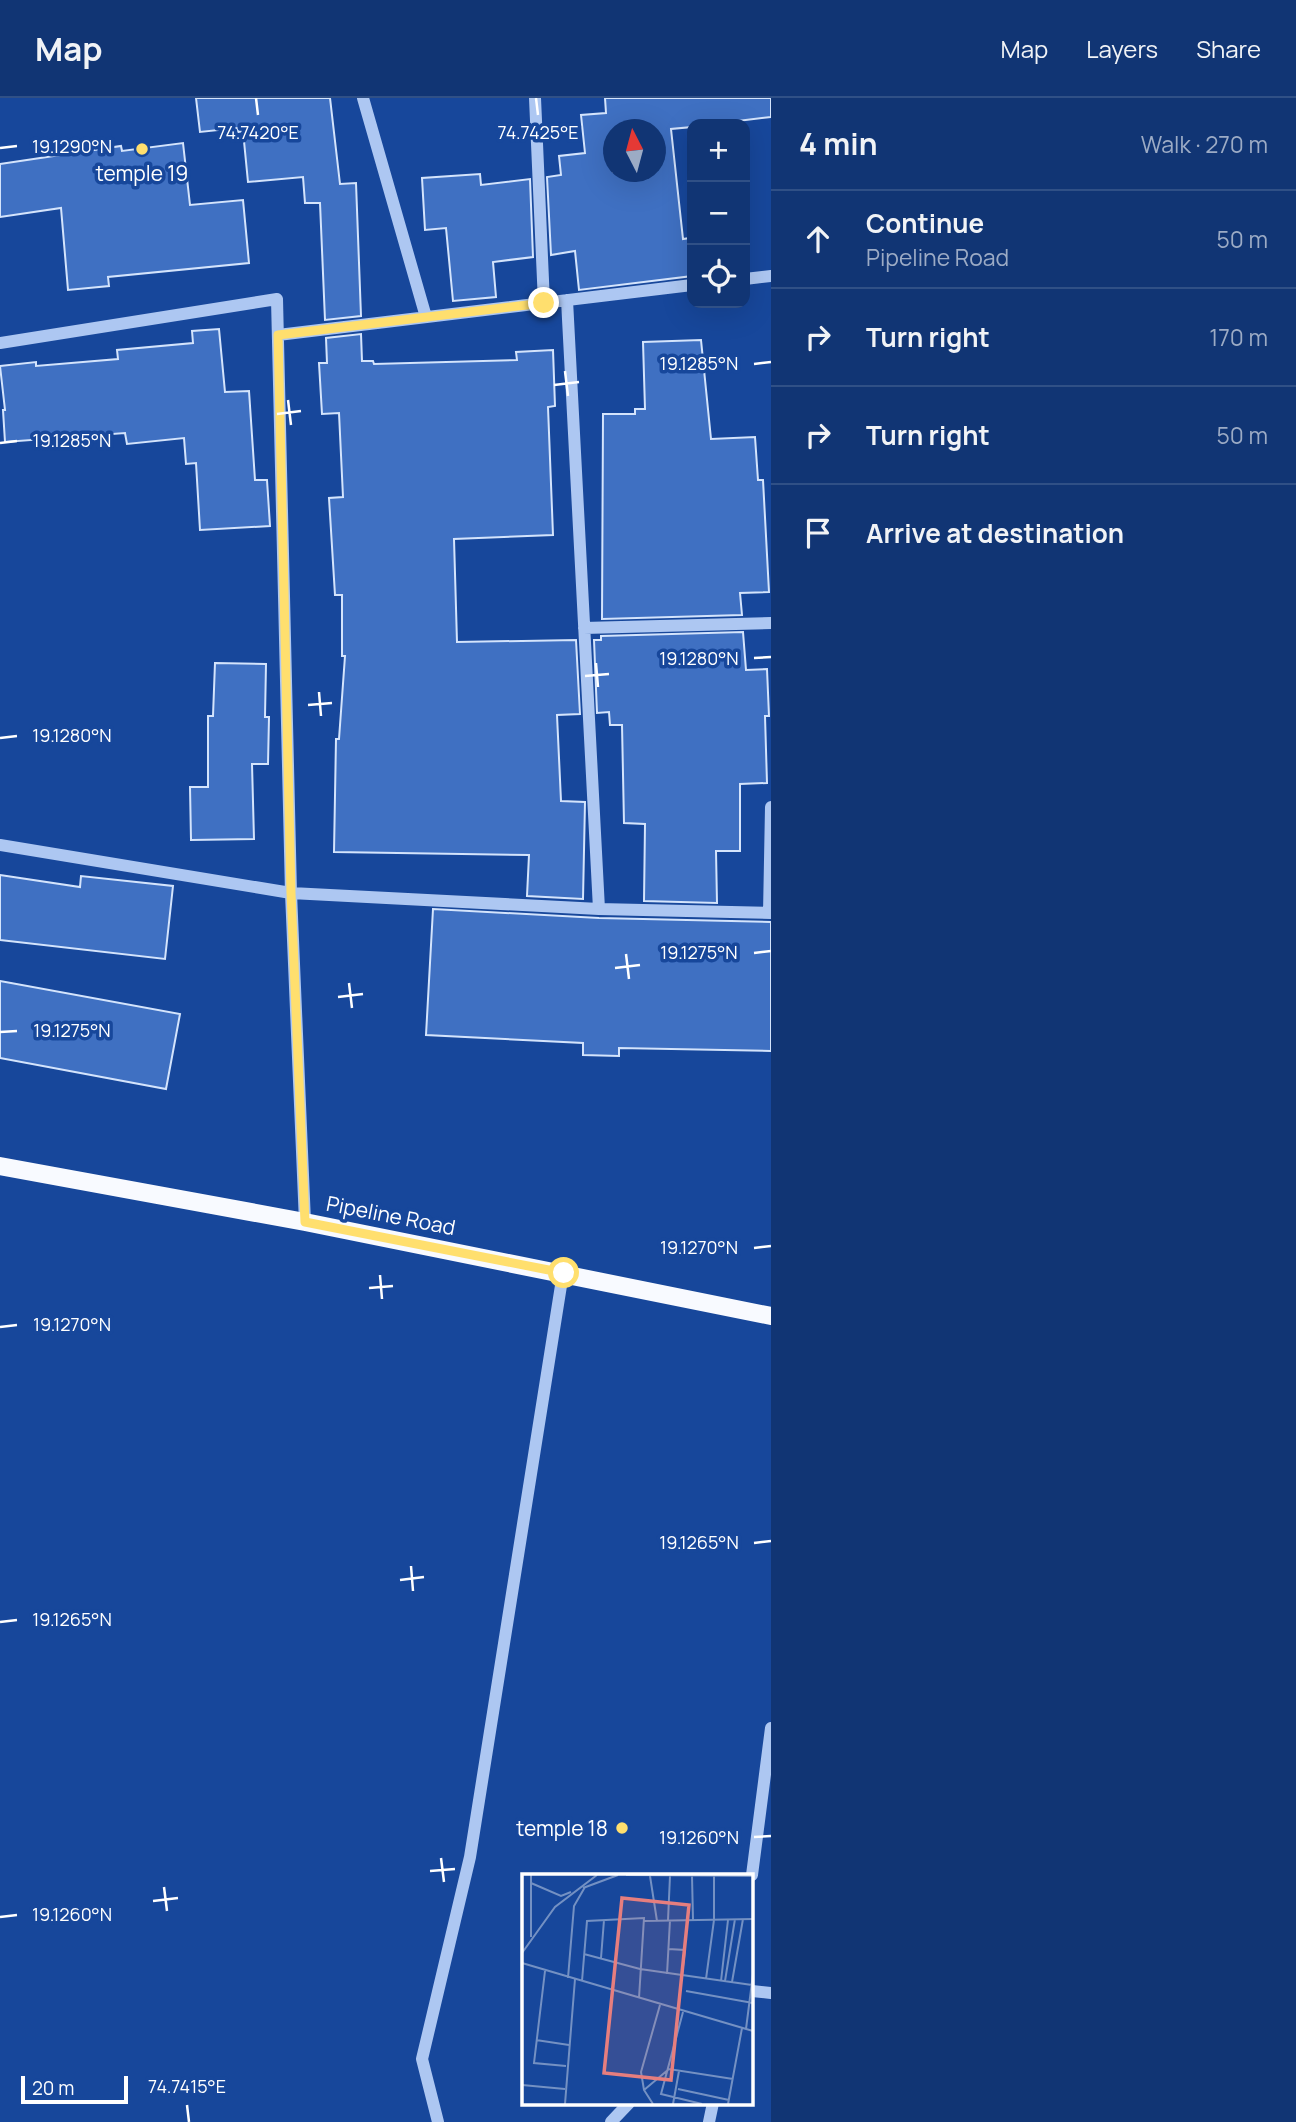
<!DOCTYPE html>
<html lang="en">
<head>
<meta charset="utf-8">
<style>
  body { margin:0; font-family:Manrope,sans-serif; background:#1e407c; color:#f1f3f6 }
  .controls { position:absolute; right:21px; top:21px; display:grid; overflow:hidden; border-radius:14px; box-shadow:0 7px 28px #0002 }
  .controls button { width:63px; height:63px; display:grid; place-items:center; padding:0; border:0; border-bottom:2px solid #305086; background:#113574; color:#f1f3f6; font:35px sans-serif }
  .compass { position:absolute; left:603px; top:21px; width:63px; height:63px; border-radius:50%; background:#113574; box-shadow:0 7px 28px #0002; rotate:354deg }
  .scale { position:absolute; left:21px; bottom:18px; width:107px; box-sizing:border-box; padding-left:7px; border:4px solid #fff; border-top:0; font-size:19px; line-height:24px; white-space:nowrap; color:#fff; -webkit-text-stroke:5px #17479b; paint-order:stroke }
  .stop { position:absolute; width:21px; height:21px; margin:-16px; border:5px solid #ffdf6e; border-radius:50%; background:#fff }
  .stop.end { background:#ffdf6e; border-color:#fff; box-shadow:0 2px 7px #0008 }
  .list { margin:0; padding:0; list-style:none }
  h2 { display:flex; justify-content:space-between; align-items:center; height:91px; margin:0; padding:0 28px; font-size:30px }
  h2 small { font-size:23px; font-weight:400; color:#9cabc5 }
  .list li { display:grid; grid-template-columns:46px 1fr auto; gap:21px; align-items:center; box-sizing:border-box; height:98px; padding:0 28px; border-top:2px solid #305086 }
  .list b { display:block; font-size:26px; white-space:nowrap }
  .list p { margin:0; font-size:23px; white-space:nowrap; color:#9cabc5 }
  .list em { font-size:23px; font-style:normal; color:#9cabc5 }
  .icon { flex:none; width:38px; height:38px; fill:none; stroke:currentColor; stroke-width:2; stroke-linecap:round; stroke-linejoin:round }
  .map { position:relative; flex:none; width:771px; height:2024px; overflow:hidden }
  header { display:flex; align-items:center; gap:42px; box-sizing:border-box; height:98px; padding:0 35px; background:#113574; border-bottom:2px solid #305086 }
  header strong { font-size:33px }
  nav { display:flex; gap:38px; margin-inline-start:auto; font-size:24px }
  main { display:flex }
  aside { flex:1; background:#113574 }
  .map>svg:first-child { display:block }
  .building { fill:#3f70c2; stroke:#d4e4fc; stroke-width:2; fill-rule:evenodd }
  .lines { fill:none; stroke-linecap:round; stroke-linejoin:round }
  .minor { stroke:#adc7f2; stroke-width:12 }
  .major { stroke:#f8faff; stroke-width:18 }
  .route { stroke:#ffdf6e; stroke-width:9 }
  .ticks { fill:none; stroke:#fff; stroke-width:2.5 }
  .poi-dot { fill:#ffdf6e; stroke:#17479b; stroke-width:2.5 }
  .labels { text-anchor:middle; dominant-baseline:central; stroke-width:7; stroke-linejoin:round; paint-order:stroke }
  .poi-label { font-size:21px; fill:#fff; stroke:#17479b }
  .street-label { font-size:21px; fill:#fff; stroke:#17479b }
  .inset-road { fill:none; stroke:#7491c3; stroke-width:2 }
  .view { fill:#e67e7e; fill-opacity:0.15; stroke:#e67e7e; stroke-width:3.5 }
  .inset-edge { fill:none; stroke:#fff; stroke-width:3.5 }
  .ticks-label { font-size:18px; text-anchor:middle; fill:#fff; stroke:#17479b; stroke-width:7; stroke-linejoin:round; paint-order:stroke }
</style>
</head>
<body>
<header>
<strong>Map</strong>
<nav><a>Map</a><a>Layers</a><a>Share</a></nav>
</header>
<main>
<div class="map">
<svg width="771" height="2024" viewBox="0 0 771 2024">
  <rect width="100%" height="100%" fill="#17479b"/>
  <path class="building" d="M 196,0 L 330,0 L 340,86 L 356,85 L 361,218 L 325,222 L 320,105 L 305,105 L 303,79 L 248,84 L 243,33 L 238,34 L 237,30 L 200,34 Z
    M 605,0 L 771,0 L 771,19 L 713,26 L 692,26 L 692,29 L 671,31 L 683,141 L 690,140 L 692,178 L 579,192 L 575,153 L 551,157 L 547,79 L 561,77 L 559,58 L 585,55 L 581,17 L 606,15 ZM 613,32 L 655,32 L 655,74 L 613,74 Z
    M 183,45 L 190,107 L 243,102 L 249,165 L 108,179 L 109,188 L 68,192 L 61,110 L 0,119 L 0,66 L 121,48 L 122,53 Z
    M 480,76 L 481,87 L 530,81 L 533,159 L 493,164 L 496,199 L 453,203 L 446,130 L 425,132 L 422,80 Z
    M 219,231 L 225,294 L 249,293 L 255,382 L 267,382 L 270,428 L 200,432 L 196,365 L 186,366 L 184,340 L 127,346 L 125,335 L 5,344 L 3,312 L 5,312 L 0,268 L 36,264 L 36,268 L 118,261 L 117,252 L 193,245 L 192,233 Z
    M 361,236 L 362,263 L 373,263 L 374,266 L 517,262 L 516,254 L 553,252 L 555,308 L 548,309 L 553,437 L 454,441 L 457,544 L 576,542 L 580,616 L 557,617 L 561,703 L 585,704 L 583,801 L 527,798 L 529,757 L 334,754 L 336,641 L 339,641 L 345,558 L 342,558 L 342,497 L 335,497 L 329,400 L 343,399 L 339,315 L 322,316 L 319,265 L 327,265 L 326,240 Z
    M 701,242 L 711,341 L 755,339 L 758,382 L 763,382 L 769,494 L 740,495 L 742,517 L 602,521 L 603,316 L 635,316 L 635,311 L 645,311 L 643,244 Z
    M 743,534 L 746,572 L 767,571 L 769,618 L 765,618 L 767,685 L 740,686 L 740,753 L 716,753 L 717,805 L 644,803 L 645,726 L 624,725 L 622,627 L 610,627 L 609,614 L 597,615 L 594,542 L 601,542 L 601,538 Z
    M 215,565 L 266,566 L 265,619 L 269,619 L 268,666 L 252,666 L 254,741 L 191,742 L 190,689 L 208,689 L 208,618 L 213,618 Z
    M 0,777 L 80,789 L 81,778 L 173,788 L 165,861 L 0,842 Z
    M 433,811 L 599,820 L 771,824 L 771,953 L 619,950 L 619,958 L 583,957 L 583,945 L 426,937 Z
    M 0,883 L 180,916 L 166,991 L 0,960 Z"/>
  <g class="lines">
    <path class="minor" d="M 363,0 L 426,219
      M 535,0 L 544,205
      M 745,181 L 771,178
      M 567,202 L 599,811
      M 278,237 L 692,187
      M 0,245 L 277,201 L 291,795 L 305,1124
      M 584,530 L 771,525
      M 0,747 L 291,795 L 599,811 L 771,815
      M 769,815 L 771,709
      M 752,1777 L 771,1630
      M 752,1893 L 771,1895
      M 438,2024 L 422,1961 L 470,1759 L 563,1175
      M 611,2024 L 629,2005
      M 709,2024 L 713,2005"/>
    <path class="major" d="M 0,1068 L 305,1124 L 771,1218"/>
  </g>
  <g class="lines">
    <path class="route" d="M 544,205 L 278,237 L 291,795 L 305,1124 L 564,1175"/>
  </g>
  <path class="ticks" d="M 256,0 L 258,17M 536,0 L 538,17M 0,50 L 17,48M 754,266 L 771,264M 565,273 L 568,298M 554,287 L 579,284M 288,302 L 291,327M 277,316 L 301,313M 0,345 L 17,343M 754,560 L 771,559M 596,565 L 598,589M 585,578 L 609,576M 319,594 L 321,618M 308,607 L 332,605M 0,640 L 17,638M 754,855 L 771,853M 626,856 L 629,881M 615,870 L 640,867M 349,885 L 352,910M 338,899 L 363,896M 0,934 L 17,933M 754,1150 L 771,1148M 380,1177 L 382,1201M 369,1190 L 393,1188M 0,1229 L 17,1227M 754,1445 L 771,1443M 411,1468 L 413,1493M 400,1482 L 424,1479M 0,1524 L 17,1522M 754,1739 L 771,1738M 441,1760 L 444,1784M 430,1773 L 455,1771M 164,1789 L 167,1813M 153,1803 L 178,1800M 0,1819 L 17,1817M 187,2007 L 189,2024"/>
  <g class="poi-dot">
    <circle cx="142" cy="51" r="7"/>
    <circle cx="622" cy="1730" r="7"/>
  </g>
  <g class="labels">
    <g class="poi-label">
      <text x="142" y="75">temple 19</text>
      <text x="608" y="1730" text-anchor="end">temple 18</text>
    </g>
    <g class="street-label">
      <text transform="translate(391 1117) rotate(11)">Pipeline Road</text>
    </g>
  </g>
  <g transform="translate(522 1776)">
    <rect width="231" height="231" fill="#17479b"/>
    <path class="inset-road" d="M 9,1 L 9,63M 104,1 L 231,2M 128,2 L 135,47M 170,2 L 171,46M 9,9 L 39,22 L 49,18M 61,14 L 96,1M 146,46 L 148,2M 122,47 L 231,45M 146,75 L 163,76 L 160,101M 0,79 L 33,33 L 75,1M 62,80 L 118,95 L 230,111M 79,84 L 82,46M 0,89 L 231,157M 23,97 L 12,189 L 44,192M 145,100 L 148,46M 46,104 L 52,32 L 63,13M 184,105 L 192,46 L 192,2M 60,107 L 65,47 L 122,44 L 117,124M 199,107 L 206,46M 203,107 L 213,45M 210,108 L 221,45M 164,117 L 231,129M 161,138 L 139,220 L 180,230M 224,155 L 231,100M 14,166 L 47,171M 0,211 L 43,215M 156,215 L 207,226M 122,216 L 147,195 L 211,205M 43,230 L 53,105M 131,230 L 122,216 L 119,198 L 138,131M 151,230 L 157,197M 206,230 L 220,154"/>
    <path class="view" d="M 100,24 L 167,31 L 149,206 L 82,199 Z"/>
    <rect width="231" height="231" class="inset-edge"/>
  </g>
  <g class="ticks-label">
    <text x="258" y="41">74.7420°E</text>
    <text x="538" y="41">74.7425°E</text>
    <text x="72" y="55">19.1290°N</text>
    <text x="699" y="272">19.1285°N</text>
    <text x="72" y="349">19.1285°N</text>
    <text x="699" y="567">19.1280°N</text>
    <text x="72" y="644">19.1280°N</text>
    <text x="699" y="861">19.1275°N</text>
    <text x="72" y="939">19.1275°N</text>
    <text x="699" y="1156">19.1270°N</text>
    <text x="72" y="1233">19.1270°N</text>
    <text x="699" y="1451">19.1265°N</text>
    <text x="72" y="1528">19.1265°N</text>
    <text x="699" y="1746">19.1260°N</text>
    <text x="72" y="1823">19.1260°N</text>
    <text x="187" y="1995">74.7415°E</text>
  </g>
</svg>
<div class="controls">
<button>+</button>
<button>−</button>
<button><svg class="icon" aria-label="locate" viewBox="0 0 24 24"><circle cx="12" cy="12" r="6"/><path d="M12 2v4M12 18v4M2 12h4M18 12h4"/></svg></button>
</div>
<svg class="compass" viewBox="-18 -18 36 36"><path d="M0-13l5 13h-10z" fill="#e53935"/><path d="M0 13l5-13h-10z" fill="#9cabc5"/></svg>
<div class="scale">20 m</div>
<div class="stop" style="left:564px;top:1175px"></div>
<div class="stop end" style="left:544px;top:205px"></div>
</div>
<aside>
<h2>4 min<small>Walk · 270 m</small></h2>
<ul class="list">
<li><svg class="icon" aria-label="ahead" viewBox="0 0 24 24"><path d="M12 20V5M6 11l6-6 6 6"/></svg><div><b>Continue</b><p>Pipeline Road</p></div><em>50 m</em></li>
<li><svg class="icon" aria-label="right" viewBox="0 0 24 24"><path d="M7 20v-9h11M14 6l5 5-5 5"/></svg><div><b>Turn right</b></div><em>170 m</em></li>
<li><svg class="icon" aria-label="right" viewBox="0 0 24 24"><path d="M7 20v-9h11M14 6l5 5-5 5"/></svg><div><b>Turn right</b></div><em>50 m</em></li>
<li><svg class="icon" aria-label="arrive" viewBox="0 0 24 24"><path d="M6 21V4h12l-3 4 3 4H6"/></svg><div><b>Arrive at destination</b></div></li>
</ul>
</aside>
</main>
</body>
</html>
